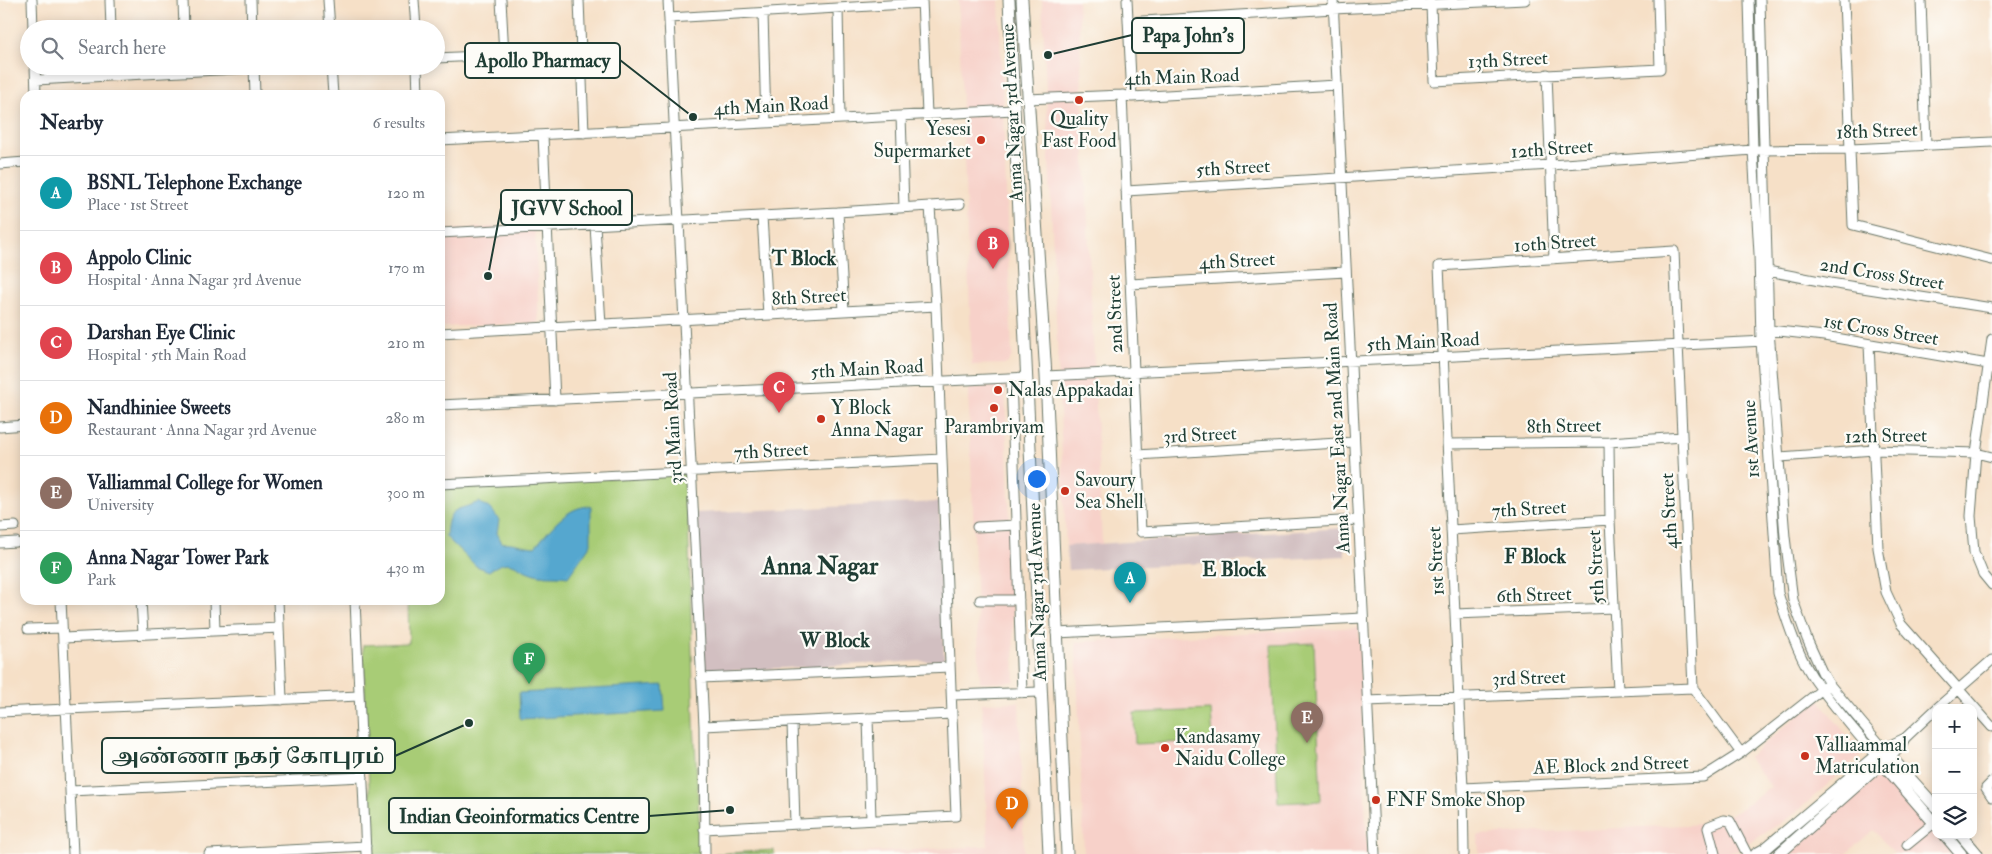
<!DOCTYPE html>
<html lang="en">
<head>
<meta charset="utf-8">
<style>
  body { margin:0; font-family:"IM FELL Double Pica","Noto Serif Tamil",serif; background:#f2f2f3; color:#1f2937 }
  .controls { position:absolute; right:15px; bottom:15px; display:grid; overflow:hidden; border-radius:10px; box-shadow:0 2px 12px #0003 }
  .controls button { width:45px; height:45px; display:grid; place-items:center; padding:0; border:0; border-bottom:1px solid #e0e1e3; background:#fff; color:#1f2937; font:25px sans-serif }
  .you { position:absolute; left:1036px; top:478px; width:18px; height:18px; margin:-12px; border:4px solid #fff; border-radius:50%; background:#1a73e8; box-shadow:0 0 0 8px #1a73e833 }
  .badge { display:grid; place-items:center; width:32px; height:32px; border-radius:50%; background:#b45309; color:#fff; font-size:16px; font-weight:700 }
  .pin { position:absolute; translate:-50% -41px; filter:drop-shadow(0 1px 2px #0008) }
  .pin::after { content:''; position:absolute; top:26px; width:18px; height:15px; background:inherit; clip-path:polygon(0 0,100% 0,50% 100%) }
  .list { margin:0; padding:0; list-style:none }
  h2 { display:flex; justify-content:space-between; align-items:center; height:65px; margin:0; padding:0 20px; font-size:21px }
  h2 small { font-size:16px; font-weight:400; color:#747a83 }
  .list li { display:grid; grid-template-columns:32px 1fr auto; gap:15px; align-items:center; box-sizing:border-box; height:75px; padding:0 20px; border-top:1px solid #e0e1e3 }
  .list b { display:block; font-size:19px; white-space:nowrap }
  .list p { margin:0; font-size:16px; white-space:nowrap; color:#747a83 }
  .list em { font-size:16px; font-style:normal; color:#747a83 }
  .icon { flex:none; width:28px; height:28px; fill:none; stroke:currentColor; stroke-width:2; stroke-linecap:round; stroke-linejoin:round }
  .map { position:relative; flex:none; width:1992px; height:854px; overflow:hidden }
  .search { position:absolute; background:#fff; box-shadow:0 2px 12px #0003; left:20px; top:20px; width:425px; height:55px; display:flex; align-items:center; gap:12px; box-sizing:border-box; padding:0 18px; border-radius:28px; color:#747a83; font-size:19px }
  .panel { position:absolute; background:#fff; box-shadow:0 2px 12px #0003; left:20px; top:90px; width:425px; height:515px; border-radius:15px }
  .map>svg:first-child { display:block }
  .built { fill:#f7d1c9 }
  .industrial { fill:#d2bfc1 }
  .green { fill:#a8cc76; stroke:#648455 }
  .water { fill:#54a7cf; stroke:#3a7282 }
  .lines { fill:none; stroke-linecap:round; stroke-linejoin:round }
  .minor-casing { stroke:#6a7667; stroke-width:11 }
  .major-casing { stroke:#6a7667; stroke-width:13 }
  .minor { stroke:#fff; stroke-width:9 }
  .major { stroke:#fff; stroke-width:11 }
  .poi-dot { fill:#c8321e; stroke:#fdfcf7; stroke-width:2 }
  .labels { text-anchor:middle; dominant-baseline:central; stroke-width:4.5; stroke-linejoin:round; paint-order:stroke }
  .street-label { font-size:19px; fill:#1f3d34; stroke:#fdfcf7 }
  .poi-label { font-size:19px; fill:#1f3d34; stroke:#fdfcf7; text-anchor:start }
  .neighbourhood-label { font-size:20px; font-weight:bold; fill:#1f3d34; stroke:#fdfcf7 }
  .district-label { font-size:24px; font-weight:bold; fill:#1f3d34; stroke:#fdfcf7 }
  .leader { fill:none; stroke:#1f3d34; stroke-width:2 }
  .callout-dot { fill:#1f3d34; stroke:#fdfcf7; stroke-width:2 }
  .callout { fill:#fdfcf7; stroke:#1f3d34; stroke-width:2 }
  .callout-label { font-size:20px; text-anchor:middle; font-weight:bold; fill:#1f3d34 }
</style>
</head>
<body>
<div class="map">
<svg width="1992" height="854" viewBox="0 0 1992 854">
  <rect width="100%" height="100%" fill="#fdfcf7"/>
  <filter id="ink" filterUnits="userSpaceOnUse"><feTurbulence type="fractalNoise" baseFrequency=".02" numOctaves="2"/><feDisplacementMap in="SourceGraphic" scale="10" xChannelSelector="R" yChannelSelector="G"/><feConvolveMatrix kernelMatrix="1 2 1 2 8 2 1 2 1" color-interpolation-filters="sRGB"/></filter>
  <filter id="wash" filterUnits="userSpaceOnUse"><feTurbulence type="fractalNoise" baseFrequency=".0096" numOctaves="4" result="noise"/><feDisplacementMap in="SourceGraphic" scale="20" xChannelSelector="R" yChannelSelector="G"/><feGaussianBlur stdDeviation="1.12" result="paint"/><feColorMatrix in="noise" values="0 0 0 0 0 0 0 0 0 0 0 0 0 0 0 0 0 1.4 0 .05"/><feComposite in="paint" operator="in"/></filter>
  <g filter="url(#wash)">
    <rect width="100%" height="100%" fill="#f6e0c7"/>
    <path class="built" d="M 958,0 L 999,0 L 1012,356 L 1007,364 L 972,365 Z
      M 1042,0 L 1078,0 L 1102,544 L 1066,546 Z
      M 535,225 L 539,323 L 440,327 L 440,230 Z
      M 1005,386 L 1015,682 L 980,683 L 968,388 Z
      M 1359,627 L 1367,854 L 1084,854 L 1076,642 Z
      M 1818,699 L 1862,754 L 1793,815 L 1737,851 L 1721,854 L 1479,854 L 1478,835 L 1705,824 L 1736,812 L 1771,787 L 1748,757 Z
      M 1019,702 L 1024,854 L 837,854 L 988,846 L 982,703 Z
      M 1888,777 L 1954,854 L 1895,854 L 1873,830 L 1846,854 L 1790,854 L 1876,778 Z"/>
    <path class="industrial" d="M 939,502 L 944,660 L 704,672 L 696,513 Z
      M 1343,528 L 1345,556 L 1068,570 L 1066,546 Z"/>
    <path class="green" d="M 687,474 L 694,723 L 701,854 L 372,854 L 363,645 L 409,643 L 408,600 L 440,600 L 440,487 Z
      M 1314,643 L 1321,801 L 1278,803 L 1271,645 Z
      M 1211,710 L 1213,741 L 1135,744 L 1134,713 Z
      M 774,850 L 774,854 L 715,854 Z"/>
    <path class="water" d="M 479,502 L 492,510 L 499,520 L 497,533 L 502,543 C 510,541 526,547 535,547 C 550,530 566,506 591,506 L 591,544 L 568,577 C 557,575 550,577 540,575 C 516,572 514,553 489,571 L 476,566 L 446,537 C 448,506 454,512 479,502 Z
      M 663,685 L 665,711 L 520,719 L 519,693 Z"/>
  </g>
  <g filter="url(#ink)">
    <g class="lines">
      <g class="minor-casing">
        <path id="minor" d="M 32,0 L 33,29
          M 110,0 L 111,29
          M 183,0 L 184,29
          M 251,0 L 252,29
          M 328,0 L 330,29
          M 414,0 L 416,29
          M 501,0 L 504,55
          M 579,0 L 584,133
          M 668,0 L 704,726 L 705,854
          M 922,0 L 927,114
          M 1127,0 L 1132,97
          M 1333,0 L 1375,854
          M 1749,0 L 1753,150 L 1759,254 L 1761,341 L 1778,593 C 1787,621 1796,651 1812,676 C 1831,704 1854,729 1875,755
          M 1760,0 L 1769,330 L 1785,537 L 1793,600 L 1807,639 L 1822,672 L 1829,684 L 1884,749
          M 1844,0 L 1853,225 L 1992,260
          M 1921,0 L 1926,145
          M 1431,5 L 1434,81 L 1660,69 L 1658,0
          M 838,8 L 840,119
          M 763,13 L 766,123
          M 669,18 L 922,3
          M 1128,22 L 1333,9 L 1525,0
          M 436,58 L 581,51
          M 35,66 L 36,95
          M 254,66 L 255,95
          M 331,66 L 333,95
          M 417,66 L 418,95
          M 1547,74 L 1554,259
          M 36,80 L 254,68
          M 1122,95 L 1141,532 L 1358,520
          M 1027,99 L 1122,95 L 1132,97 L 1337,85
          M 901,116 L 904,207
          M 543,135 L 555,400
          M 440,140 L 1014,110
          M 0,164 L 25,162
          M 1126,191 L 1551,165 L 1753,150 L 1851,149 L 1992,142
          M 838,212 L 844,311
          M 762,216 L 768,315
          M 595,225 L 601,325
          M 440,233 L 838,212 L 960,204
          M 1768,271 L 1830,283 L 1992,308
          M 1130,284 L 1346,272
          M 1769,330 L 1824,336 L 1988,364
          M 440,333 L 936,306
          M 1992,339 L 1976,453 L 1971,516 L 1974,552 L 1983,574 L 1992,585
          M 1869,344 L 1878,548 L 1886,592 L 1901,624 L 1992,727
          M 1046,376 L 1765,341
          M 1011,378 L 1022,693
          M 440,405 L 1027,377
          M 0,427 L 25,425
          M 1609,442 L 1610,520 L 1618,691
          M 1447,444 L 1609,442 L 1682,437
          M 1137,455 L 1354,442
          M 1780,457 L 1874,450 L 1976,453 L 1992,457
          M 440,484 L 942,459
          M 0,527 L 15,526
          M 977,527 L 1016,525
          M 1451,530 L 1610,520
          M 0,543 L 16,542
          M 61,600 L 73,854
          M 141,600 L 143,634
          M 214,600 L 215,631
          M 278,600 L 282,700
          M 355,600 L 366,854
          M 980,600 L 1019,600
          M 1455,614 L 1614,608
          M 28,629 L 62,628
          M 1056,633 L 1363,618
          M 63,638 L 279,628
          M 701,678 L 950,667
          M 952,695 L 1040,692
          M 1367,701 L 1693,688
          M 1937,708 L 1992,660
          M 0,712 L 359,696
          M 868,718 L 871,820
          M 792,722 L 795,824
          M 704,726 L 952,714
          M 1903,740 L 1936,709
          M 1992,782 L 1986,788 L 1992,797
          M 1463,788 L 1703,777 L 1741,753 L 1825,687
          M 70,791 L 363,777
          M 704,829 L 956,816 L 936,306 L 930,206
          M 1907,845 L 1934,823
          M 209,854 L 366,846
          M 1464,854 L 1463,788 L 1439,266 L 1674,251 L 1693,688 L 1741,753
          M 1715,854 L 1708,828 L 1709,826 L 1724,820 L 1730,821 L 1747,854"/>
      </g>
      <g class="major-casing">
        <path id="major" d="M 1009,0 L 1049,854
          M 1022,0 L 1046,376 L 1067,854
          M 1886,752 L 1936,807
          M 1878,758 L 1936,825
          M 1945,835 L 1961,854
          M 1961,835 L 1977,854
          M 1756,854 L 1765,849 L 1884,749 L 1903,740
          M 1779,854 L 1890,756 L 1902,742"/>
      </g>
      <use href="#minor" class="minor"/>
      <use href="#major" class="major"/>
    </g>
  </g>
  <g class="poi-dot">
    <circle cx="1079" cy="100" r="5"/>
    <circle cx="981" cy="140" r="5"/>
    <circle cx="998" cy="390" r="5"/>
    <circle cx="994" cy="408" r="5"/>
    <circle cx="821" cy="419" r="5"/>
    <circle cx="1065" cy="491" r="5"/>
    <circle cx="1165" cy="748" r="5"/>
    <circle cx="1805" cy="756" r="5"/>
    <circle cx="1376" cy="800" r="5"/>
  </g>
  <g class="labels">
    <g class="street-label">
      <text transform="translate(1508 60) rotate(-3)">13th Street</text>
      <text transform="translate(1182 77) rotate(-2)">4th Main Road</text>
      <text transform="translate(771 106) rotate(-3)">4th Main Road</text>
      <text transform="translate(1012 113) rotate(-93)">Anna Nagar 3rd Avenue</text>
      <text transform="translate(1877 131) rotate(-2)">18th Street</text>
      <text transform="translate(1552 149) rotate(-4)">12th Street</text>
      <text transform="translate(1233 168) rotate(-3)">5th Street</text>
      <text transform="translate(1555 243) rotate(-4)">10th Street</text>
      <text transform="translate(1237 261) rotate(-3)">4th Street</text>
      <text transform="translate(1882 274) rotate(9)">2nd Cross Street</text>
      <text transform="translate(809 297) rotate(-3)">8th Street</text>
      <text transform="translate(1115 314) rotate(-92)">2nd Street</text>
      <text transform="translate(1881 330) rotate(9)">1st Cross Street</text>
      <text transform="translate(1423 342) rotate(-3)">5th Main Road</text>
      <text transform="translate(867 369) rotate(-3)">5th Main Road</text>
      <text transform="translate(1564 426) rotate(-1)">8th Street</text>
      <text transform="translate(673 428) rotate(-93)">3rd Main Road</text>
      <text transform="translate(1337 428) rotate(-93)">Anna Nagar East 2nd Main Road</text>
      <text transform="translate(1200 435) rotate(-3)">3rd Street</text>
      <text transform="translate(1886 436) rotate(-1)">12th Street</text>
      <text transform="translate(1751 439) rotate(-93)">1st Avenue</text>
      <text transform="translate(771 451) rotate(-3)">7th Street</text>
      <text transform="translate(1529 509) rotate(-3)">7th Street</text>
      <text transform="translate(1669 511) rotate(-93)">4th Street</text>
      <text transform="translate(1436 561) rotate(-93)">1st Street</text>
      <text transform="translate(1596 567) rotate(-93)">5th Street</text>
      <text transform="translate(1037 592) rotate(-92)">Anna Nagar 3rd Avenue</text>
      <text transform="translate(1534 595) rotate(-2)">6th Street</text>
      <text transform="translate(1529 678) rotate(-2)">3rd Street</text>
      <text transform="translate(1611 765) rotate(-2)">AE Block 2nd Street</text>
    </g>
    <g class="poi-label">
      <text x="1079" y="119" text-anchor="middle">Quality<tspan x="1079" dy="22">Fast Food</tspan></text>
      <text x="971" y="129" text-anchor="end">Yesesi<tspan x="971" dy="22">Supermarket</tspan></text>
      <text x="1008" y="390">Nalas Appakadai</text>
      <text x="831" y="408">Y Block<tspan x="831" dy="22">Anna Nagar</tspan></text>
      <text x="994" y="427" text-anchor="middle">Parambriyam</text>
      <text x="1075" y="480">Savoury<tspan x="1075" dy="22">Sea Shell</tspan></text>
      <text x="1175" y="737">Kandasamy<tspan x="1175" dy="22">Naidu College</tspan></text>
      <text x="1815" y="745">Valliaammal<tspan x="1815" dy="22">Matriculation</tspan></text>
      <text x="1386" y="800">FNF Smoke Shop</text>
    </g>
    <g class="neighbourhood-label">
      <text x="804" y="258">T Block</text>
      <text x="1535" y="556">F Block</text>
      <text x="1234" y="569">E Block</text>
      <text x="835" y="640">W Block</text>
    </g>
    <g class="district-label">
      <text x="820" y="566">Anna Nagar</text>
    </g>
  </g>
  <path class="leader" d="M1048 55L1132 35M693 117L620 60M488 276L501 208M469 723L395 756M730 810L649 816"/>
  <g class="callout-dot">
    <circle cx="1048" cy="55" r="5"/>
    <circle cx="693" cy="117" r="5"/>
    <circle cx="488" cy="276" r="5"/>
    <circle cx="469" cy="723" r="5"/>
    <circle cx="730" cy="810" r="5"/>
  </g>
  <g class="callout">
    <rect x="1132" y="18" width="112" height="35" rx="5"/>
    <rect x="465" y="43" width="155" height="35" rx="5"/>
    <rect x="501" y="190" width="131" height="35" rx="5"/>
    <rect x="102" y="738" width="293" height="35" rx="5"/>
    <rect x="389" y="798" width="260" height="35" rx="5"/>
  </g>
  <g class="callout-label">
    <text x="1188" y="42">Papa John's</text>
    <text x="543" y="67">Apollo Pharmacy</text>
    <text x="567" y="215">JGVV School</text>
    <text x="248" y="763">அண்ணா நகர் கோபுரம்</text>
    <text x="519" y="823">Indian Geoinformatics Centre</text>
  </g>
</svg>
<div class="controls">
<button>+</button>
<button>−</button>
<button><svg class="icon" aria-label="layers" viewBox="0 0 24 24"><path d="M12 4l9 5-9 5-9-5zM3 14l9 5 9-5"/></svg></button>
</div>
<div class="you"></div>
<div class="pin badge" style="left:1130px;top:603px;background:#0f9aa8">A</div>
<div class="pin badge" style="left:993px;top:269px;background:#e0444e">B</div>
<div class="pin badge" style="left:779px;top:413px;background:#e0444e">C</div>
<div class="pin badge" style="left:1012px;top:829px;background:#e8710a">D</div>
<div class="pin badge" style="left:1307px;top:743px;background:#8d6e63">E</div>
<div class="pin badge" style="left:529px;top:684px;background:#2e9e5b">F</div>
<div class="search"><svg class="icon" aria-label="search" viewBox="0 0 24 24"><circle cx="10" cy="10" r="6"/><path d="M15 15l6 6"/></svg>Search here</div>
<section class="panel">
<h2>Nearby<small>6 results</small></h2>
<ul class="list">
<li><span class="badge" style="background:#0f9aa8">A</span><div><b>BSNL Telephone Exchange</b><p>Place · 1st Street</p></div><em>120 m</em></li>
<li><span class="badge" style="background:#e0444e">B</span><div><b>Appolo Clinic</b><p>Hospital · Anna Nagar 3rd Avenue</p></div><em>170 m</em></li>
<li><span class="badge" style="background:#e0444e">C</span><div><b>Darshan Eye Clinic</b><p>Hospital · 5th Main Road</p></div><em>210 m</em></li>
<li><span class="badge" style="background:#e8710a">D</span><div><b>Nandhiniee Sweets</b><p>Restaurant · Anna Nagar 3rd Avenue</p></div><em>280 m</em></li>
<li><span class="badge" style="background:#8d6e63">E</span><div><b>Valliammal College for Women</b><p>University</p></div><em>300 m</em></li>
<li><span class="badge" style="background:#2e9e5b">F</span><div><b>Anna Nagar Tower Park</b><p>Park</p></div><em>430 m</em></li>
</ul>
</section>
</div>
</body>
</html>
